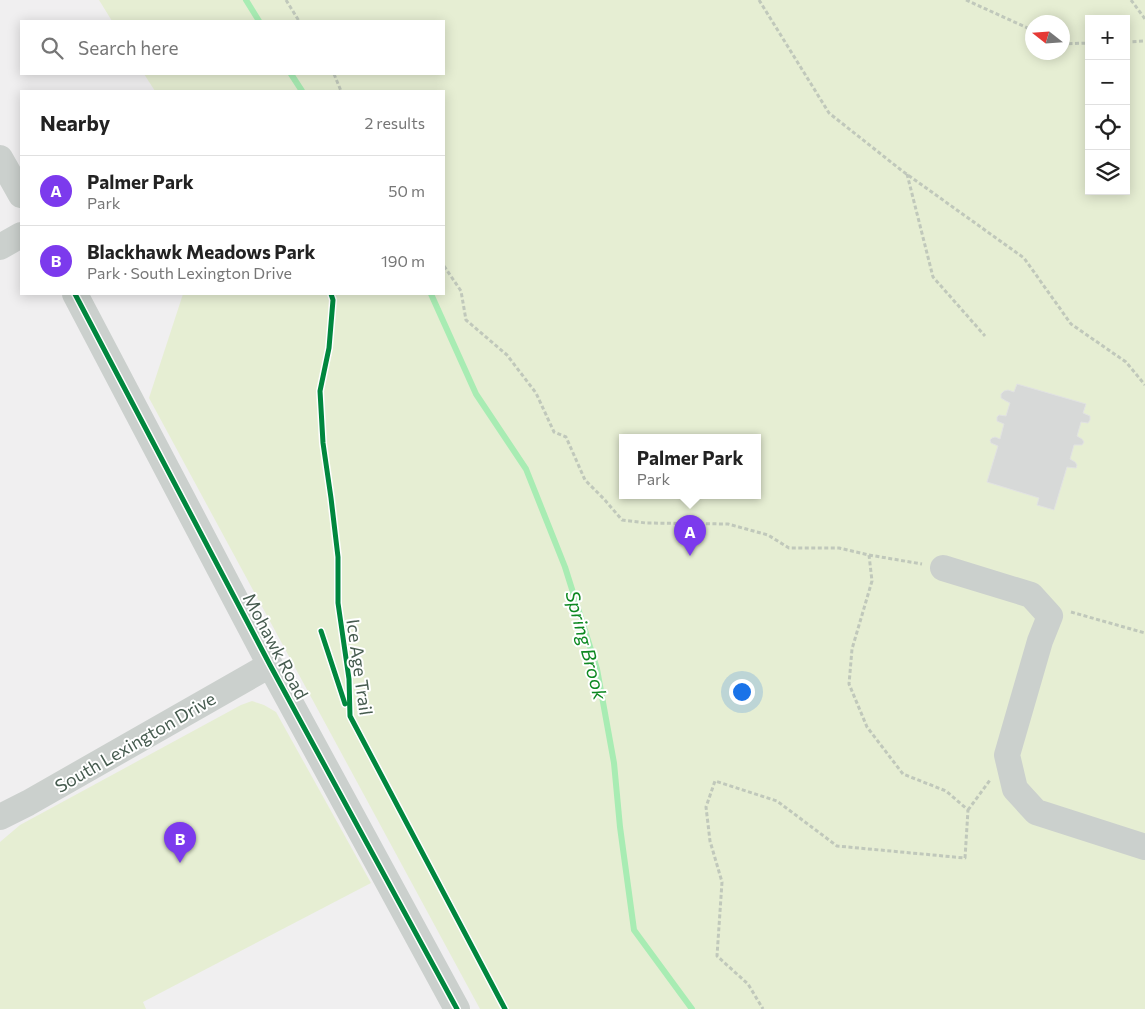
<!DOCTYPE html>
<html lang="en">
<head>
<meta charset="utf-8">
<style>
  body { margin:0; font-family:Commissioner,sans-serif; background:#f2f2f2; color:#222 }
  .controls { position:absolute; right:15px; top:15px; display:grid; overflow:hidden; border-radius:0px; box-shadow:0 2px 12px #0003 }
  .controls button { width:45px; height:45px; display:grid; place-items:center; padding:0; border:0; border-bottom:1px solid #e0e0e0; background:#fff; color:#222; font:25px sans-serif }
  .compass { position:absolute; left:1025px; top:15px; width:45px; height:45px; border-radius:50%; background:#fff; box-shadow:0 2px 12px #0003; rotate:287deg }
  .you { position:absolute; left:741px; top:691px; width:18px; height:18px; margin:-12px; border:4px solid #fff; border-radius:50%; background:#1a73e8; box-shadow:0 0 0 8px #1a73e833 }
  .badge { display:grid; place-items:center; width:32px; height:32px; border-radius:50%; background:#7c3aed; color:#fff; font-size:16px; font-weight:700 }
  .pin { position:absolute; translate:-50% -41px; filter:drop-shadow(0 1px 2px #0008) }
  .pin::after { content:''; position:absolute; top:26px; width:18px; height:15px; background:inherit; clip-path:polygon(0 0,100% 0,50% 100%) }
  .popup { position:absolute; left:619px; top:434px; width:142px; height:65px; box-sizing:border-box; display:grid; place-content:center; border-radius:0px; background:#fff; filter:drop-shadow(0 1px 4px #0005); font-size:16px; white-space:nowrap; color:#767676 }
  .popup b { font-size:19px; color:#222 }
  .popup::after { content:''; position:absolute; left:50%; top:100%; margin-left:-10px; border:10px solid transparent; border-top-color:#fff }
  .list { margin:0; padding:0; list-style:none }
  h2 { display:flex; justify-content:space-between; align-items:center; height:65px; margin:0; padding:0 20px; font-size:21px }
  h2 small { font-size:16px; font-weight:400; color:#767676 }
  .list li { display:grid; grid-template-columns:32px 1fr auto; gap:15px; align-items:center; box-sizing:border-box; height:70px; padding:0 20px; border-top:1px solid #e0e0e0 }
  .list b { display:block; font-size:19px; white-space:nowrap }
  .list p { margin:0; font-size:16px; white-space:nowrap; color:#767676 }
  .list em { font-size:16px; font-style:normal; color:#767676 }
  .icon { flex:none; width:28px; height:28px; fill:none; stroke:currentColor; stroke-width:2; stroke-linecap:round; stroke-linejoin:round }
  .map { position:relative; flex:none; width:1145px; height:1009px; overflow:hidden }
  .search { position:absolute; background:#fff; box-shadow:0 2px 12px #0003; left:20px; top:20px; width:425px; height:55px; display:flex; align-items:center; gap:12px; box-sizing:border-box; padding:0 18px; border-radius:0px; color:#767676; font-size:19px }
  .panel { position:absolute; background:#fff; box-shadow:0 2px 12px #0003; left:20px; top:90px; width:425px; height:205px; border-radius:0px }
  .map>svg:first-child { display:block }
  .green { fill:#e6eed3; fill-rule:evenodd }
  .lines { fill:none; stroke-linecap:round; stroke-linejoin:round }
  .stream { stroke:#a8ecb3; stroke-width:6 }
  .building { fill:#d7d9d8; stroke:#e1e2e2 }
  .path { stroke:#c0c8bb; stroke-width:3; stroke-dasharray:4 2.5; stroke-linecap:butt }
  .minor { stroke:#cbd0cd; stroke-width:26 }
  .cycleway-casing { stroke:#fff; stroke-width:8 }
  .cycleway { stroke:#00873e; stroke-width:5 }
  .labels { text-anchor:middle; dominant-baseline:central; stroke-width:4; stroke-linejoin:round; paint-order:stroke }
  .street-label { font-size:18px; fill:#465b4f; stroke:#fff }
  .water-label { font-size:19px; font-style:italic; fill:#0e8922; stroke:#fff }
</style>
</head>
<body>
<div class="map">
<svg width="1145" height="1009" viewBox="0 0 1145 1009">
  <rect width="100%" height="100%" fill="#f0eff0"/>
  <path class="green" d="M 99,0 L 1145,0 L 1145,1009 L 480,1009 L 149,398 L 183,294 L 444,294 L 444,91 L 155,91 L 144,74 L 444,74 L 444,21 L 112,21 ZM 1089,19 L 1126,19 L 1126,191 L 1089,191 ZM 1032,22 L 1062,22 L 1062,52 L 1032,52 ZM 622,437 L 758,437 L 758,495 L 622,495 Z
    M 252,701 L 264,705 L 276,712 L 371,883 L 143,1002 L 146,1009 L 0,1009 L 0,842 L 20,825 L 241,705 Z"/>
  <g class="lines">
    <path class="stream" d="M 246,0 L 259,21
      M 291,74 L 302,91
      M 431,294 L 476,394 L 526,469 L 565,567 L 597,669 L 614,763 L 620,827 L 634,930 L 692,1009"/>
  </g>
  <path class="building" d="M 1017,384 L 1086,404 L 1083,413 L 1090,416 L 1090,420 L 1088,423 L 1081,422 L 1077,436 L 1082,439 L 1084,442 L 1082,445 L 1074,445 L 1070,459 L 1075,462 L 1077,465 L 1076,468 L 1067,467 L 1054,510 L 1037,505 L 1039,498 L 987,482 L 998,446 L 991,443 L 990,440 L 992,438 L 995,437 L 1000,439 L 1004,424 L 997,421 L 997,417 L 999,415 L 1006,416 L 1010,403 L 1006,401 L 1001,398 L 1001,394 L 1004,391 L 1008,390 L 1014,392 Z"/>
  <g class="lines">
    <path class="path" d="M 286,0 L 299,21
      M 759,0 L 829,113 L 901,170 L 1024,258 L 1071,324 L 1126,362 L 1145,385
      M 966,0 L 1032,30
      M 1131,0 L 1145,19
      M 1126,42 L 1145,41
      M 1062,44 L 1089,43
      M 334,74 L 341,91
      M 907,174 L 933,277 L 985,336
      M 444,266 L 461,291 L 466,320 L 507,355 L 536,393 L 554,432 L 566,437 L 585,480 L 604,499 L 622,520 L 646,523 L 728,524 L 768,535 L 789,548 L 839,548 L 869,555 L 872,581 L 852,649 L 849,684 L 867,727 L 903,774 L 946,791 L 968,810 L 965,858 L 837,846 L 777,801 L 715,781 L 706,807 L 710,841 L 722,882 L 717,956 L 748,984 L 763,1009
      M 869,555 L 922,564
      M 1071,612 L 1145,633
      M 968,810 L 990,780"/>
    <path class="minor" d="M 0,158 L 21,195
      M 0,247 L 21,235
      M 75,294 L 270,665 L 457,1009
      M 943,568 L 1031,595 L 1050,616 L 1040,641 L 1007,755 L 1015,789 L 1036,812 L 1145,847
      M 0,817 L 28,803 L 270,665"/>
    <g class="cycleway-casing">
      <path id="cycleway" d="M 75,294 L 270,665 L 457,1009
        M 331,294 L 333,300 L 329,348 L 320,391 L 323,443 L 331,498 L 338,557 L 338,603 L 349,679 L 350,716 L 505,1009
        M 321,631 L 345,704"/>
    </g>
    <use href="#cycleway" class="cycleway"/>
  </g>
  <g class="labels">
    <g class="street-label">
      <text transform="translate(276 646) rotate(62)">Mohawk Road</text>
      <text transform="translate(360 667) rotate(82)">Ice Age Trail</text>
      <text transform="translate(135 742) rotate(-30)">South Lexington Drive</text>
    </g>
    <g class="water-label">
      <text transform="translate(587 645) rotate(75)">Spring Brook</text>
    </g>
  </g>
</svg>
<div class="controls">
<button>+</button>
<button>−</button>
<button><svg class="icon" aria-label="locate" viewBox="0 0 24 24"><circle cx="12" cy="12" r="6"/><path d="M12 2v4M12 18v4M2 12h4M18 12h4"/></svg></button>
<button><svg class="icon" aria-label="layers" viewBox="0 0 24 24"><path d="M12 4l9 5-9 5-9-5zM3 14l9 5 9-5"/></svg></button>
</div>
<svg class="compass" viewBox="-18 -18 36 36"><path d="M0-13l5 13h-10z" fill="#e53935"/><path d="M0 13l5-13h-10z" fill="#767676"/></svg>
<div class="you"></div>
<div class="pin badge" style="left:690px;top:556px">A</div>
<div class="popup"><b>Palmer Park</b>Park</div>
<div class="pin badge" style="left:180px;top:863px">B</div>
<div class="search"><svg class="icon" aria-label="search" viewBox="0 0 24 24"><circle cx="10" cy="10" r="6"/><path d="M15 15l6 6"/></svg>Search here</div>
<section class="panel">
<h2>Nearby<small>2 results</small></h2>
<ul class="list">
<li><span class="badge">A</span><div><b>Palmer Park</b><p>Park</p></div><em>50 m</em></li>
<li><span class="badge">B</span><div><b>Blackhawk Meadows Park</b><p>Park · South Lexington Drive</p></div><em>190 m</em></li>
</ul>
</section>
</div>
</body>
</html>
